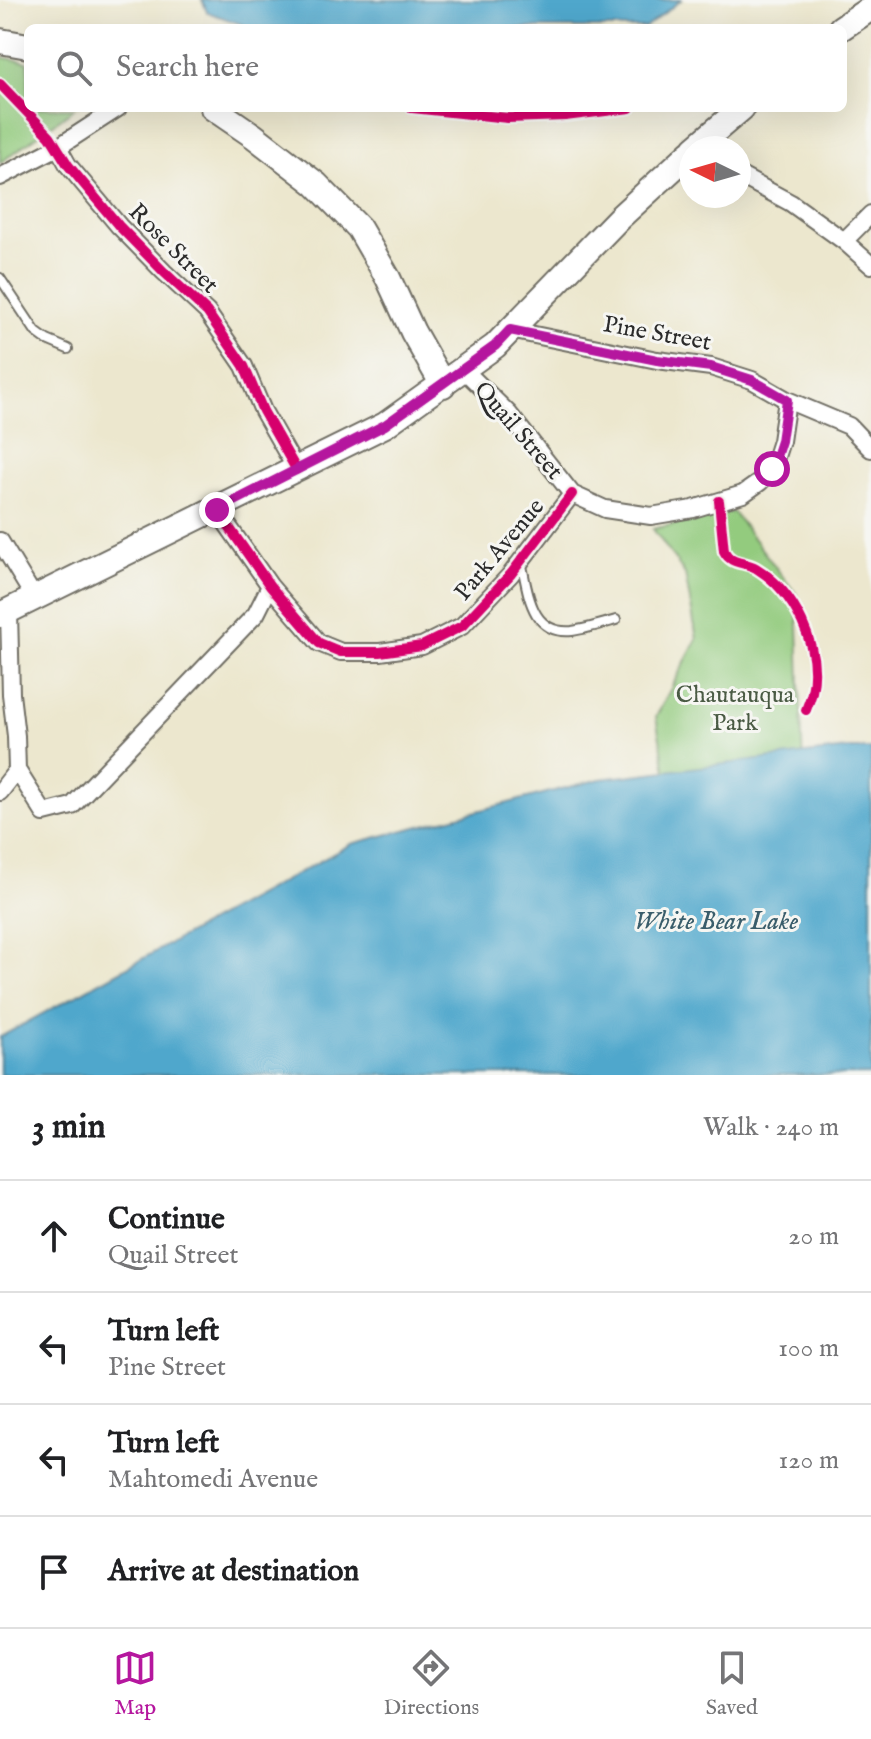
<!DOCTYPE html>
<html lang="en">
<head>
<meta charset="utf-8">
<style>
  body { margin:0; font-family:"IM FELL English",serif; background:#f6f6f6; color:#202124 }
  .compass { position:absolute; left:679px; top:136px; width:72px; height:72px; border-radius:50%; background:#fff; box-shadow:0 8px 32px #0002; rotate:275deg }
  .stop { position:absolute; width:24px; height:24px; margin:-18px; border:6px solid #b5179e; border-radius:50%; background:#fff }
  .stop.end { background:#b5179e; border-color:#fff; box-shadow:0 2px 8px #0008 }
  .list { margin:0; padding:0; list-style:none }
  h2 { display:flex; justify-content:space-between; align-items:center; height:104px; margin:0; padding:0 32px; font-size:34px }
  h2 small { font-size:26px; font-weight:400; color:#757577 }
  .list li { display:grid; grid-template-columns:52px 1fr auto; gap:24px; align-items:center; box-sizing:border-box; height:112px; padding:0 32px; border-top:2px solid #e0e0e0 }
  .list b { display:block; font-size:30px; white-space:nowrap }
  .list p { margin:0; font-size:26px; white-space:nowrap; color:#757577 }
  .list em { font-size:26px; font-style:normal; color:#757577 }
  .icon { flex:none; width:44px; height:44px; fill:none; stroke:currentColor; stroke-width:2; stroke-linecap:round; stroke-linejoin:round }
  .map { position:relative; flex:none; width:871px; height:1075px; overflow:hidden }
  .search { position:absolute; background:#fff; box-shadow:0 8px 32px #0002; left:24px; right:24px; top:24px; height:88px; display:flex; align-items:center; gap:20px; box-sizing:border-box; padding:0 28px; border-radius:12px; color:#757577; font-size:30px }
  .sheet { height:552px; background:#fff }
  nav { display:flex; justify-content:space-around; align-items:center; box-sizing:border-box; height:112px; border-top:2px solid #e0e0e0; background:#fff; font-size:22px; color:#757577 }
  nav a { display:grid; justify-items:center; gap:4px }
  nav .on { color:#b5179e }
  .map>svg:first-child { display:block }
  .green { fill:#93cb7e; stroke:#5f7b54; stroke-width:2 }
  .water { fill:#4fa7cc; stroke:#3d697c; stroke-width:2 }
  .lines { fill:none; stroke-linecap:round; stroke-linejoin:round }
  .lane-casing { stroke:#6f6d64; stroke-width:12 }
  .street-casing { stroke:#6f6d64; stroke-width:20 }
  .secondary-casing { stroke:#6f6d64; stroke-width:28 }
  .lane { stroke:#fff; stroke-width:8 }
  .street { stroke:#fff; stroke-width:16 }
  .secondary { stroke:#fff; stroke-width:24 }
  .cycleway-casing { stroke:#f6f6f2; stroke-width:15 }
  .cycleway { stroke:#d6006c; stroke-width:10 }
  .route { stroke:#b5179e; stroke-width:10 }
  .labels { text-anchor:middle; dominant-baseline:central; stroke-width:6; stroke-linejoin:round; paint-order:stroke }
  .street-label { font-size:24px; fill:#2b2b2b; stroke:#f6f6f2 }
  .park-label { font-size:24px; fill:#4a5b44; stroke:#f6f6f2 }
  .water-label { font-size:26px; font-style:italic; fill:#395d6b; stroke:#f6f6f2 }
</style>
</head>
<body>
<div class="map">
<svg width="871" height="1075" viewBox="0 0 871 1075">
  <rect width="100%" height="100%" fill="#f6f6f2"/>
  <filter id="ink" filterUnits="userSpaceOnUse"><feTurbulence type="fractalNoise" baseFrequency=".0125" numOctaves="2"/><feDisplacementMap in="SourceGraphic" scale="16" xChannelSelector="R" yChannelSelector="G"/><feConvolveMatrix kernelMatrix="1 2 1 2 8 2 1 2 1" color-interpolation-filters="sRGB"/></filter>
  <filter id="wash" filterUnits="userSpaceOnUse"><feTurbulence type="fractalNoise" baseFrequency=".006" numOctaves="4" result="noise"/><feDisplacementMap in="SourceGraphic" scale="32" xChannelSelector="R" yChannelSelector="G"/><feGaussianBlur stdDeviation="1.8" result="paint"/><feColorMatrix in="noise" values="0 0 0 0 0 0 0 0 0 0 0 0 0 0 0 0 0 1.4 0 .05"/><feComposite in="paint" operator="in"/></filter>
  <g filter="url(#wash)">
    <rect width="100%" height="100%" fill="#ece7ce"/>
    <path class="green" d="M 0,57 L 28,62 L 28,108 L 75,108 L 0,163 Z
      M 733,512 L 797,595 L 803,770 L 668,782 L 656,717 L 697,639 L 685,574 L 653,529 Z"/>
    <path class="water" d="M 202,0 L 681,0 L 645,28 L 252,28 L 207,12 Z
      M 847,749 L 871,749 L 871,1075 L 0,1075 L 0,1037 L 351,844 L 600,779 Z"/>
  </g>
  <g filter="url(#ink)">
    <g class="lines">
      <g class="lane-casing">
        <path id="lane" d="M 0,278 L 36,332 L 47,340 L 68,349
          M 521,561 C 528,591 530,635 572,631 C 586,629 602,624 616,620"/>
      </g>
      <g class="street-casing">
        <path id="street" d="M 58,147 L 68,165 L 119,226 L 164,272 L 207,312 L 244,366 L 263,411 L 296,469
          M 739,175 L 791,203 L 844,241 L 871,265
          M 0,177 L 58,147 L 118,108
          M 844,241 L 871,214
          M 510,330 L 657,360 L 711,367 L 752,380 L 787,400 L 849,426 L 871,449
          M 463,369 L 509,414 L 572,494 L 605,509 L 651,516 L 693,509 L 743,494 L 760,482 L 772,469 L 781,441 L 787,400
          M 217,510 L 270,586 L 319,643 L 341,652 L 380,652 L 422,646 L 462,626 L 511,574 L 572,494
          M 0,541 L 34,597
          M 17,770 L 44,813 L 72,806 L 256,614 L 270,586
          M 0,792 L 17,770 L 16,736 L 11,694 L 9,612"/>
      </g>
      <g class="secondary-casing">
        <path id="secondary" d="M 841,28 L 871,8
          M 0,41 L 28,46
          M 213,108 L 254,136 L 316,184 L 359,228 L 388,278 L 413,332 L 443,385
          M 695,148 L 742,108
          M 0,615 L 385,425 L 495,346 L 619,218 L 691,152"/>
      </g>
      <use href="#lane" class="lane"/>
      <use href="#street" class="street"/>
      <use href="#secondary" class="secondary"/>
      <g class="cycleway-casing">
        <path id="cycleway" d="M 0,84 L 50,136 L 68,165 L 119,226 L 164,272 L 207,312 L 244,366 L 263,411 L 296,469
          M 412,108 L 508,118 L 565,116 L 630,108
          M 719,501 L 724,551 C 731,565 744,561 756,568 C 794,591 822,647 812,692 C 811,698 808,704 806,710
          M 217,510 L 270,586 L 319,643 L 341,652 L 380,652 L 422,646 L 462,626 L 511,574 L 572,494"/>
      </g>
      <use href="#cycleway" class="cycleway"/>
    </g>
  </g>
  <g class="lines" filter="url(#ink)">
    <path class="route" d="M 217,510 L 385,425 L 495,346 L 510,330 L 657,360 L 711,367 L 752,380 L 787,400 L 781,441 L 772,469"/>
  </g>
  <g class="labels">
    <g class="street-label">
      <text transform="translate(173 249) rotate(45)">Rose Street</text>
      <text transform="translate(657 334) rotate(10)">Pine Street</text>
      <text transform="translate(518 431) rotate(49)">Quail Street</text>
      <text transform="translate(500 550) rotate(-50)">Park Avenue</text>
    </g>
    <g class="park-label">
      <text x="735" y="695">Chautauqua<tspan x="735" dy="28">Park</tspan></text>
    </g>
    <g class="water-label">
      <text x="716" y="921">White Bear Lake</text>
    </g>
  </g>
</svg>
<svg class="compass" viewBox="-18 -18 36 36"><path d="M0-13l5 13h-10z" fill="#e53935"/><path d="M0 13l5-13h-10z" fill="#757577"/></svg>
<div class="stop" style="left:772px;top:469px"></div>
<div class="stop end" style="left:217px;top:510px"></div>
<div class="search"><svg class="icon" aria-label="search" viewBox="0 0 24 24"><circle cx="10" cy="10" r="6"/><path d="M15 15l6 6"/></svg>Search here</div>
</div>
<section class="sheet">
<h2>3 min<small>Walk · 240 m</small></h2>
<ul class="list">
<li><svg class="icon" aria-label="ahead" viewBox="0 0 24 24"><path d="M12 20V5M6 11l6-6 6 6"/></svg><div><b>Continue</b><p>Quail Street</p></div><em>20 m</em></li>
<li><svg class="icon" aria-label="left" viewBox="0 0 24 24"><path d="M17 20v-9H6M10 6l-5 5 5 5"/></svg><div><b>Turn left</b><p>Pine Street</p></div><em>100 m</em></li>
<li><svg class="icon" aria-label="left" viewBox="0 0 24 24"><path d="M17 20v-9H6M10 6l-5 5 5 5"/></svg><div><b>Turn left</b><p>Mahtomedi Avenue</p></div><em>120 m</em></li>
<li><svg class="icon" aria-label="arrive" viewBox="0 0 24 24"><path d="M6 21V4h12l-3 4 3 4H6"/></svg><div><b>Arrive at destination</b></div></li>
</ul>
</section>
<nav>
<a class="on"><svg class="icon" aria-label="map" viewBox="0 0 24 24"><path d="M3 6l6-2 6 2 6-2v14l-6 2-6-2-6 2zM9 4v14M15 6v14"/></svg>Map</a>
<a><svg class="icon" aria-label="directions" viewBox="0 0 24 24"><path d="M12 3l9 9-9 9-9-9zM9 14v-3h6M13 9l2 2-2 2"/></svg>Directions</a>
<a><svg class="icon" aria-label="saved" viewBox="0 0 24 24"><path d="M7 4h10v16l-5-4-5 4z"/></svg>Saved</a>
</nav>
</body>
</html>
